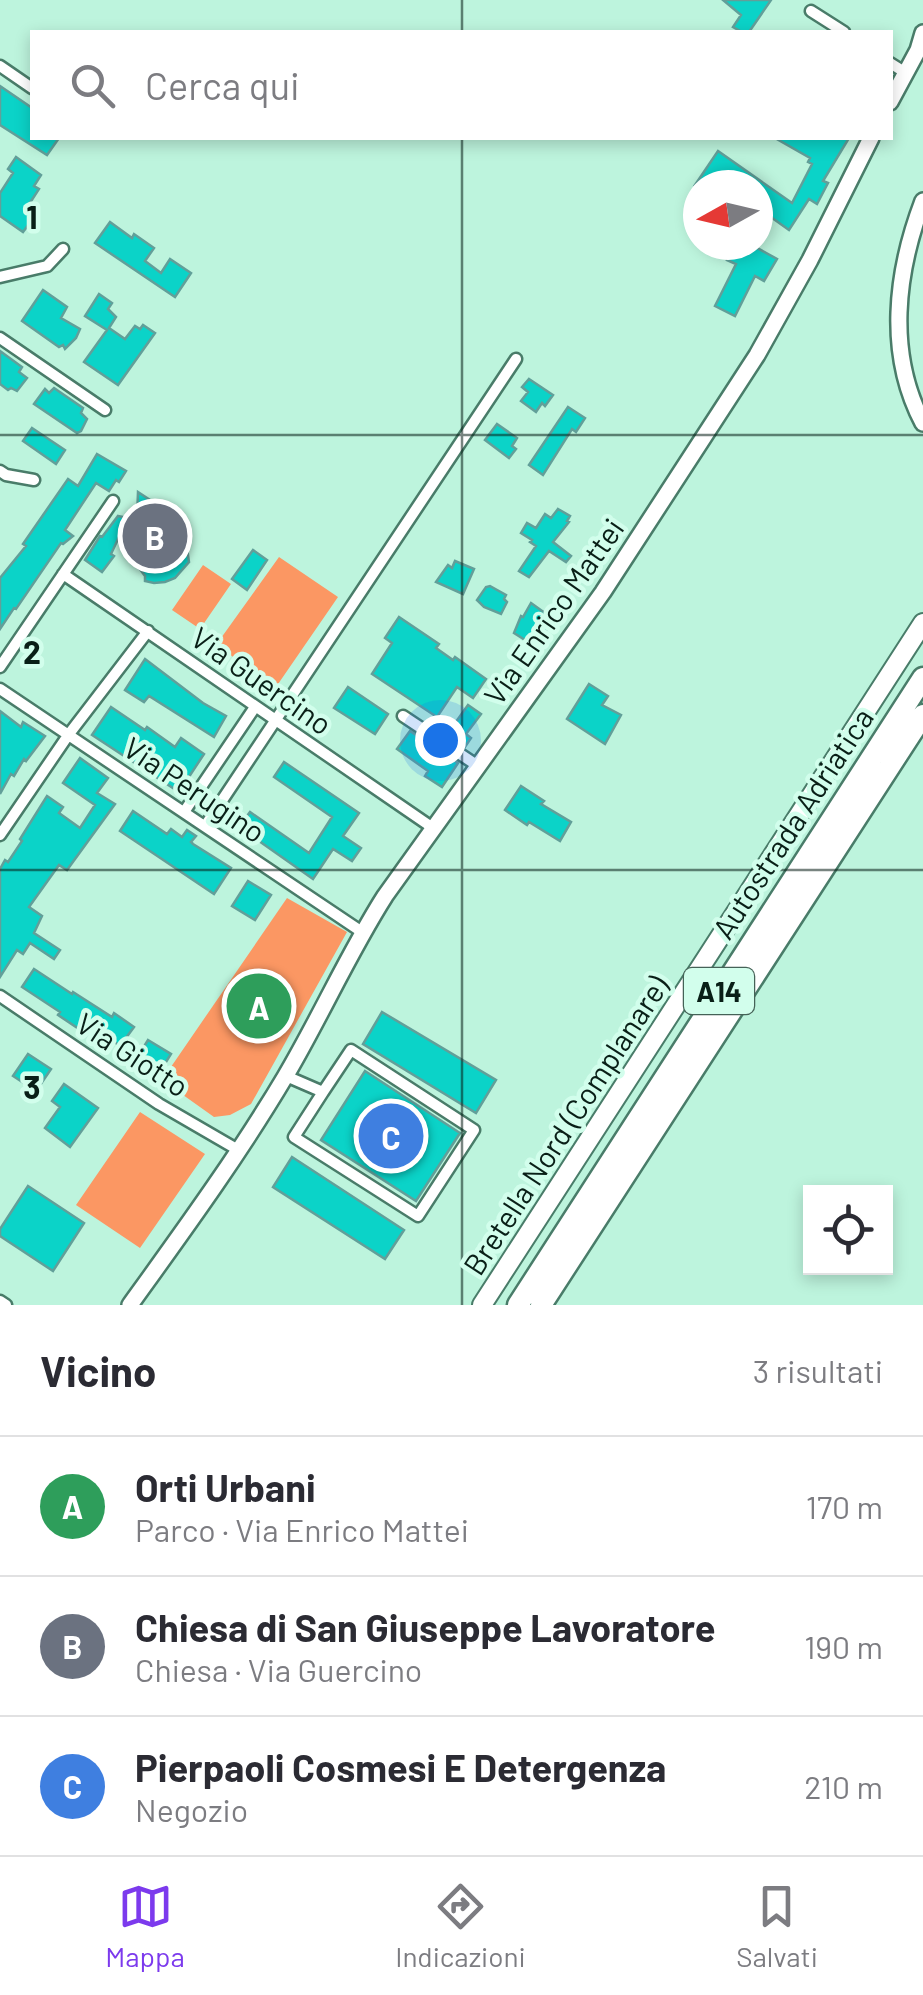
<!DOCTYPE html>
<html lang="it">
<head>
<meta charset="utf-8">
<style>
  body { margin:0; font-family:Barlow,sans-serif; background:#f7f7f7; color:#2b2b33 }
  .controls { position:absolute; right:30px; bottom:30px; display:grid; overflow:hidden; border-radius:0px; box-shadow:0 5px 15px #0003 }
  .controls button { width:90px; height:90px; display:grid; place-items:center; padding:0; border:0; border-bottom:2px solid #e1e1e2; background:#fff; color:#2b2b33; font:50px sans-serif }
  .compass { position:absolute; left:683px; top:170px; width:90px; height:90px; border-radius:50%; background:#fff; box-shadow:0 5px 15px #0003; rotate:262deg }
  .you { position:absolute; left:440px; top:740px; width:35px; height:35px; margin:-25px; border:8px solid #fff; border-radius:50%; background:#1a73e8; box-shadow:0 0 0 15px #1a73e833 }
  .badge { display:grid; place-items:center; width:65px; height:65px; border-radius:50%; background:#7c3aed; color:#fff; font-size:32px; font-weight:700 }
  .pin { position:absolute; translate:-50% -50%; border:5px solid #fff; box-shadow:0 2px 10px #0006 }
  .list { margin:0; padding:0; list-style:none }
  h2 { display:flex; justify-content:space-between; align-items:center; height:130px; margin:0; padding:0 40px; font-size:42px }
  h2 small { font-size:32px; font-weight:400; color:#7c7c81 }
  .list li { display:grid; grid-template-columns:65px 1fr auto; gap:30px; align-items:center; box-sizing:border-box; height:140px; padding:0 40px; border-top:2px solid #e1e1e2 }
  .list b { display:block; font-size:38px; white-space:nowrap }
  .list p { margin:0; font-size:32px; white-space:nowrap; color:#7c7c81 }
  .list em { font-size:32px; font-style:normal; color:#7c7c81 }
  .icon { flex:none; width:55px; height:55px; fill:none; stroke:currentColor; stroke-width:2; stroke-linecap:round; stroke-linejoin:round }
  .map { position:relative; flex:none; width:923px; height:1305px; overflow:hidden }
  .search { position:absolute; background:#fff; box-shadow:0 5px 15px #0003; left:30px; right:30px; top:30px; height:110px; display:flex; align-items:center; gap:25px; box-sizing:border-box; padding:0 35px; border-radius:0px; color:#7c7c81; font-size:38px }
  .sheet { height:550px; background:#fff }
  nav { display:flex; justify-content:space-around; align-items:center; box-sizing:border-box; height:140px; border-top:2px solid #e1e1e2; background:#fff; font-size:28px; color:#7c7c81 }
  nav a { display:grid; justify-items:center; gap:5px }
  nav .on { color:#7c3aed }
  .map>svg:first-child { display:block }
  .green { fill:#fb9763 }
  .building { fill:#0bd3c8; stroke:#629f99; stroke-width:2.5 }
  .lines { fill:none; stroke-linecap:round; stroke-linejoin:round }
  .street-casing { stroke:#497c69; stroke-width:15 }
  .secondary-casing { stroke:#497c69; stroke-width:20 }
  .primary-casing { stroke:#497c69; stroke-width:22 }
  .highway-casing { stroke:#497c69; stroke-width:25 }
  .street { stroke:#fff; stroke-width:10 }
  .secondary { stroke:#fff; stroke-width:15 }
  .primary { stroke:#fff; stroke-width:18 }
  .highway { stroke:#fff; stroke-width:20 }
  .grid { fill:none; stroke:#091f17; stroke-width:2.5; stroke-opacity:0.55 }
  .labels { text-anchor:middle; dominant-baseline:central; stroke-width:9; stroke-linejoin:round; paint-order:stroke }
  .shield { fill:#d2feec; stroke:#456257; stroke-width:2.5 }
  .shield-label { font-size:28px; font-weight:bold; fill:#091f17 }
  .street-label { font-size:30px; fill:#091f17; stroke:#d2feec }
  .grid-label { font-size:32px; text-anchor:middle; font-weight:bold; fill:#091f17; stroke:#d2feec; stroke-width:9; stroke-linejoin:round; paint-order:stroke }
</style>
</head>
<body>
<div class="map">
<svg width="923" height="1305" viewBox="0 0 923 1305">
  <rect width="100%" height="100%" fill="#bdf4dd"/>
  <path class="green" d="M 279,557 L 338,597 L 276,687 L 216,645 Z
    M 203,565 L 231,584 L 200,629 L 172,610 Z
    M 287,898 L 347,932 L 251,1104 L 230,1115 L 214,1117 L 162,1080 Z
    M 140,1112 L 205,1154 L 140,1248 L 76,1205 Z"/>
  <path class="building" d="M 723,0 L 771,0 L 749,32 L 742,32 L 733,27 L 741,15 Z
    M 0,86 L 32,108 L 32,138 L 59,138 L 47,155 L 0,125 Z
    M 775,138 L 849,138 L 823,181 L 828,183 L 817,204 L 809,199 L 789,230 L 758,208 L 758,185 L 695,185 L 718,151 L 792,203 L 812,164 L 808,162 L 810,158 Z
    M 16,157 L 41,175 L 34,186 L 39,189 L 26,209 L 35,216 L 23,232 L 0,216 L 0,193 L 13,173 L 8,169 Z
    M 110,222 L 132,238 L 134,234 L 154,248 L 145,261 L 161,273 L 170,259 L 191,273 L 175,297 L 95,243 Z
    M 734,245 L 752,245 L 777,259 L 764,281 L 755,276 L 735,316 L 715,306 L 736,264 L 727,260 Z
    M 43,290 L 67,307 L 61,318 L 80,329 L 76,338 L 65,349 L 63,345 L 59,347 L 22,321 Z
    M 99,294 L 112,303 L 108,309 L 116,317 L 109,328 L 125,339 L 135,326 L 140,329 L 143,325 L 155,333 L 118,385 L 84,362 L 107,330 L 85,316 Z
    M 0,351 L 22,367 L 19,372 L 27,378 L 17,391 L 11,388 L 8,390 L 0,384 Z
    M 529,379 L 553,395 L 545,406 L 542,403 L 536,412 L 521,401 L 528,392 L 522,387 Z
    M 54,388 L 83,408 L 81,413 L 87,419 L 81,431 L 77,433 L 34,404 L 45,389 L 49,393 Z
    M 568,407 L 585,418 L 576,432 L 572,429 L 543,475 L 529,465 Z
    M 497,424 L 517,438 L 512,446 L 516,449 L 509,458 L 485,440 Z
    M 32,428 L 65,450 L 56,464 L 23,441 Z
    M 97,454 L 126,471 L 119,482 L 116,480 L 109,491 L 96,483 L 65,530 L 73,536 L 63,544 L 61,543 L 16,609 L 14,608 L 0,629 L 0,578 L 26,546 L 23,544 L 68,479 L 78,486 Z
    M 138,492 L 176,517 L 166,530 L 182,541 L 187,548 L 189,562 L 175,578 L 165,582 L 154,583 L 145,581 L 145,576 L 139,568 L 137,559 L 140,544 L 136,543 Z
    M 558,509 L 570,516 L 567,521 L 569,522 L 553,542 L 571,556 L 566,562 L 549,551 L 529,577 L 519,571 L 536,546 L 530,542 L 532,540 L 521,533 L 527,523 L 536,528 L 545,514 L 551,518 Z
    M 118,516 L 128,518 L 111,554 L 114,556 L 102,572 L 85,560 L 100,536 L 102,537 Z
    M 253,550 L 267,560 L 247,590 L 232,579 Z
    M 455,561 L 474,569 L 463,594 L 436,582 L 448,565 L 452,568 Z
    M 490,586 L 506,595 L 504,599 L 507,602 L 501,614 L 484,607 L 477,600 L 486,587 Z
    M 531,603 L 549,616 L 546,624 L 549,624 L 545,635 L 541,633 L 533,645 L 514,633 L 521,616 L 523,617 Z
    M 399,617 L 439,644 L 436,648 L 453,660 L 455,657 L 486,679 L 473,698 L 457,687 L 437,717 L 372,674 L 392,643 L 385,638 Z
    M 145,659 L 203,703 L 226,716 L 214,737 L 149,696 L 144,702 L 125,690 Z
    M 589,684 L 608,696 L 602,705 L 621,715 L 605,744 L 567,719 Z
    M 348,687 L 388,714 L 375,734 L 334,708 Z
    M 468,705 L 481,714 L 466,734 L 471,738 L 465,747 L 448,733 Z
    M 111,707 L 145,730 L 147,727 L 175,747 L 181,738 L 204,754 L 179,792 L 92,735 Z
    M 0,711 L 21,727 L 23,722 L 45,736 L 26,761 L 24,759 L 14,776 L 11,774 L 0,794 Z
    M 410,731 L 458,763 L 442,787 L 425,776 L 428,771 L 397,749 Z
    M 80,758 L 108,778 L 97,793 L 115,804 L 67,870 L 59,865 L 29,907 L 42,916 L 34,933 L 60,950 L 54,959 L 30,943 L 23,954 L 17,950 L 0,977 L 0,869 L 5,860 L 8,862 L 22,841 L 20,839 L 47,796 L 63,807 L 59,813 L 80,828 L 95,805 L 63,783 Z
    M 284,762 L 359,813 L 343,836 L 361,848 L 352,861 L 333,849 L 313,879 L 239,827 L 250,812 L 309,853 L 332,817 L 274,777 Z
    M 521,786 L 544,801 L 541,804 L 571,822 L 560,841 L 529,822 L 527,825 L 505,810 Z
    M 133,811 L 167,834 L 171,829 L 182,837 L 187,830 L 196,836 L 191,842 L 193,844 L 231,868 L 214,894 L 120,831 Z
    M 248,881 L 271,895 L 255,920 L 232,906 Z
    M 34,969 L 72,994 L 73,992 L 112,1017 L 114,1013 L 134,1027 L 120,1046 L 88,1023 L 82,1031 L 58,1015 L 60,1012 L 22,987 Z
    M 382,1012 L 496,1080 L 476,1113 L 363,1044 Z
    M 148,1040 L 171,1054 L 156,1078 L 133,1064 Z
    M 28,1054 L 51,1069 L 36,1091 L 13,1076 Z
    M 365,1071 L 460,1133 L 416,1201 L 321,1140 Z
    M 64,1084 L 98,1108 L 70,1147 L 45,1128 L 60,1107 L 52,1101 Z
    M 292,1157 L 404,1230 L 385,1259 L 273,1187 Z
    M 28,1186 L 84,1223 L 53,1271 L 0,1236 L 0,1229 Z"/>
  <g class="lines">
    <g class="street-casing">
      <path id="street" d="M 811,11 L 844,32
        M 890,63 L 906,73
        M 0,66 L 32,88
        M 0,277 L 47,266 L 63,249
        M 0,338 L 105,410
        M 0,471 L 6,475 L 34,480
        M 63,574 L 433,828
        M 0,667 L 113,501
        M 0,689 L 362,932
        M 403,716 L 478,766
        M 184,812 L 255,707
        M 205,826 L 516,359
        M 0,835 L 69,734 L 148,631
        M 0,996 L 159,1104 L 240,1151
        M 286,1076 L 323,1092 L 294,1137 L 418,1216 L 474,1130 L 351,1050 L 323,1092
        M 0,1301 L 6,1305"/>
    </g>
    <g class="secondary-casing">
      <path id="secondary" d="M 890,102 L 918,50 L 923,33
        M 923,201 C 896,272 886,353 923,423
        M 130,1305 C 184,1230 238,1156 285,1077 C 320,1018 348,954 385,896 L 603,592 L 757,355 L 810,260 L 871,138"/>
    </g>
    <g class="primary-casing">
      <path id="primary" d="M 482,1305 L 923,623"/>
    </g>
    <g class="highway-casing">
      <path id="highway" d="M 518,1305 L 923,678
        M 541,1305 L 923,715"/>
    </g>
    <use href="#street" class="street"/>
    <use href="#secondary" class="secondary"/>
    <use href="#primary" class="primary"/>
    <use href="#highway" class="highway"/>
  </g>
  <path class="grid" d="M 462,0 L 462,32M 462,138 L 462,1305M 0,435 L 923,435M 0,870 L 923,870"/>
  <g class="labels">
    <rect class="shield" x="684" y="968" width="70" height="46" rx="8"/>
    <g class="shield-label">
      <text x="719" y="991">A14</text>
    </g>
    <g class="street-label">
      <text transform="translate(553 611) rotate(-55)">Via Enrico Mattei</text>
      <text transform="translate(262 680) rotate(35)">Via Guercino</text>
      <text transform="translate(195 789) rotate(34)">Via Perugino</text>
      <text transform="translate(792 823) rotate(-57)">Autostrada Adriatica</text>
      <text transform="translate(133 1054) rotate(33)">Via Giotto</text>
      <text transform="translate(565 1125) rotate(-57)">Bretella Nord (Complanare)</text>
    </g>
  </g>
  <g class="grid-label">
    <text x="32" y="229">1</text>
    <text x="32" y="664">2</text>
    <text x="32" y="1099">3</text>
  </g>
</svg>
<div class="controls">
<button><svg class="icon" aria-label="locate" viewBox="0 0 24 24"><circle cx="12" cy="12" r="6"/><path d="M12 2v4M12 18v4M2 12h4M18 12h4"/></svg></button>
</div>
<svg class="compass" viewBox="-18 -18 36 36"><path d="M0-13l5 13h-10z" fill="#e53935"/><path d="M0 13l5-13h-10z" fill="#7c7c81"/></svg>
<div class="you"></div>
<div class="pin badge" style="left:259px;top:1006px;background:#2e9e5b">A</div>
<div class="pin badge" style="left:155px;top:536px;background:#6b7280">B</div>
<div class="pin badge" style="left:391px;top:1136px;background:#3f7fe0">C</div>
<div class="search"><svg class="icon" aria-label="search" viewBox="0 0 24 24"><circle cx="10" cy="10" r="6"/><path d="M15 15l6 6"/></svg>Cerca qui</div>
</div>
<section class="sheet">
<h2>Vicino<small>3 risultati</small></h2>
<ul class="list">
<li><span class="badge" style="background:#2e9e5b">A</span><div><b>Orti Urbani</b><p>Parco · Via Enrico Mattei</p></div><em>170 m</em></li>
<li><span class="badge" style="background:#6b7280">B</span><div><b>Chiesa di San Giuseppe Lavoratore</b><p>Chiesa · Via Guercino</p></div><em>190 m</em></li>
<li><span class="badge" style="background:#3f7fe0">C</span><div><b>Pierpaoli Cosmesi E Detergenza</b><p>Negozio</p></div><em>210 m</em></li>
</ul>
</section>
<nav>
<a class="on"><svg class="icon" aria-label="map" viewBox="0 0 24 24"><path d="M3 6l6-2 6 2 6-2v14l-6 2-6-2-6 2zM9 4v14M15 6v14"/></svg>Mappa</a>
<a><svg class="icon" aria-label="directions" viewBox="0 0 24 24"><path d="M12 3l9 9-9 9-9-9zM9 14v-3h6M13 9l2 2-2 2"/></svg>Indicazioni</a>
<a><svg class="icon" aria-label="saved" viewBox="0 0 24 24"><path d="M7 4h10v16l-5-4-5 4z"/></svg>Salvati</a>
</nav>
</body>
</html>
